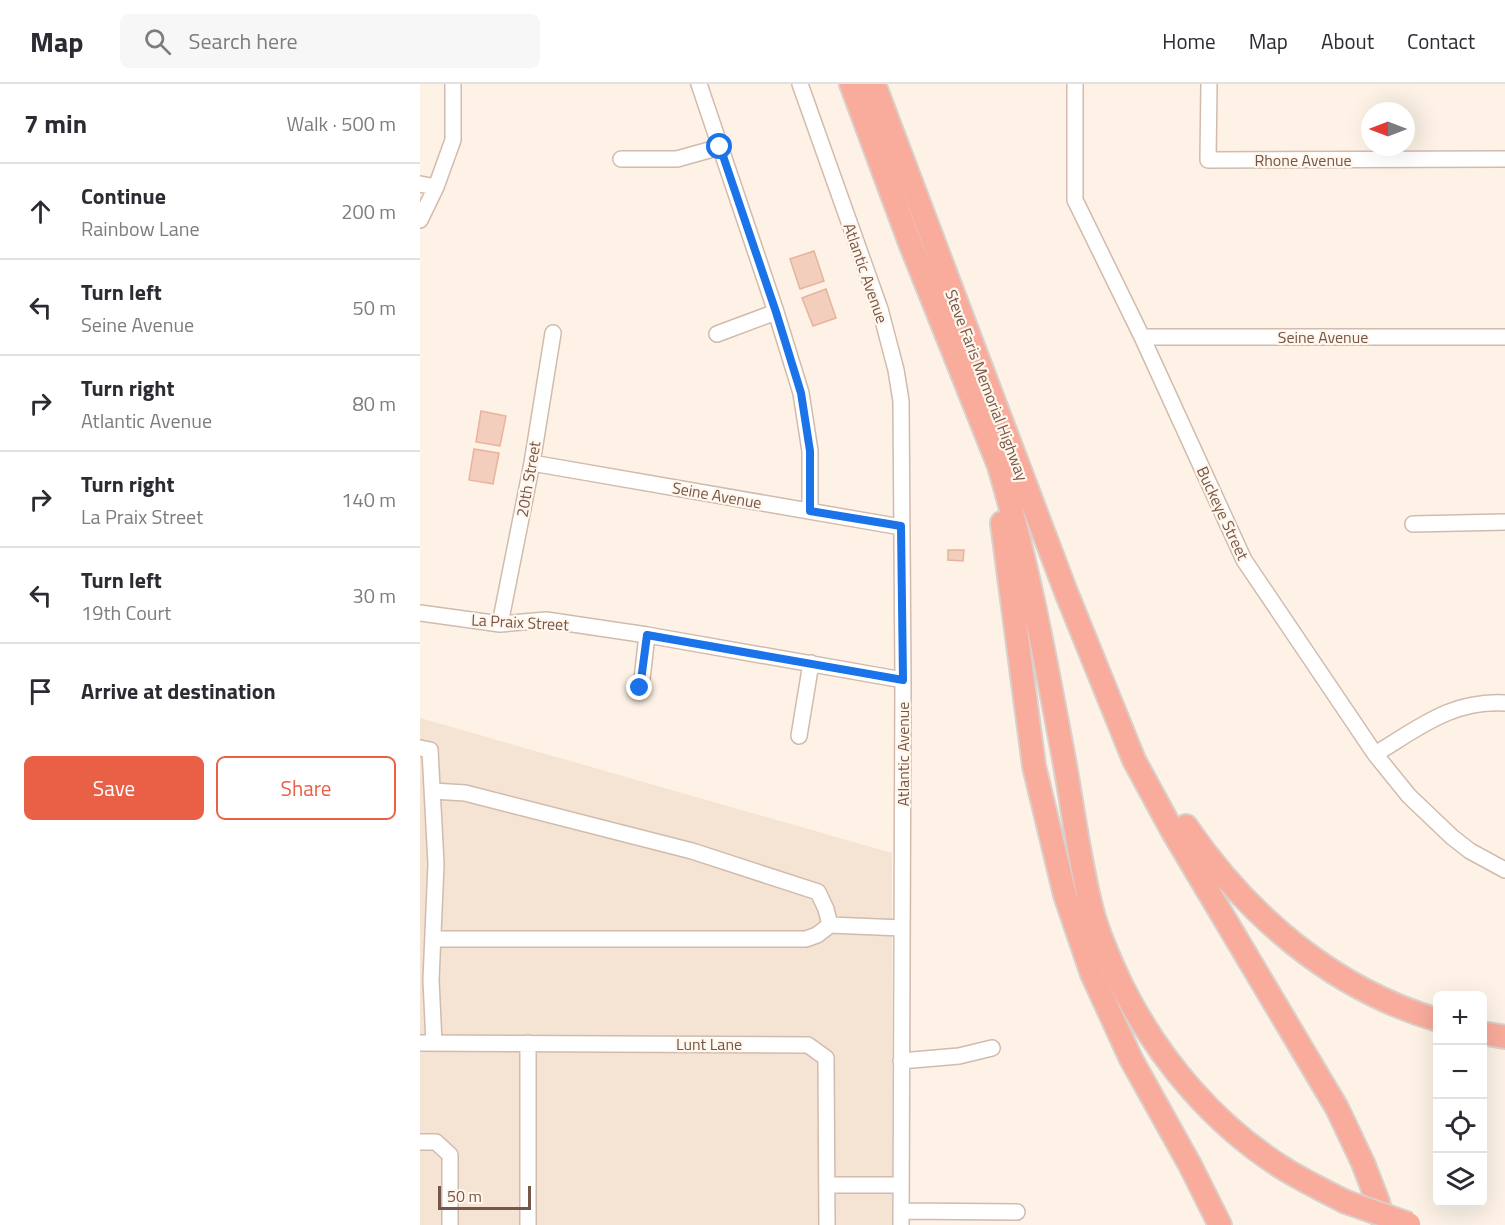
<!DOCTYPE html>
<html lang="en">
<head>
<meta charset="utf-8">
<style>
  body { margin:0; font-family:"Titillium Web",sans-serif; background:#f7f7f7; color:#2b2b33 }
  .controls { position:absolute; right:18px; bottom:18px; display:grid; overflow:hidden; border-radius:9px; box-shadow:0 6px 24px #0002 }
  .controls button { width:54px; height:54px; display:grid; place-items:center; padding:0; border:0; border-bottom:2px solid #e1e1e2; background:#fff; color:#2b2b33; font:30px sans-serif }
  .compass { position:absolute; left:941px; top:18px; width:54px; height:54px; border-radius:50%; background:#fff; box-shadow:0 6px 24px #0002; rotate:270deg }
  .scale { position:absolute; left:18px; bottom:15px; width:93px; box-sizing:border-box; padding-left:6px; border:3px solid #775649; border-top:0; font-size:16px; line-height:21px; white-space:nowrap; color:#775649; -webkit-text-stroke:4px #fff6ec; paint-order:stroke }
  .stop { position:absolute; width:18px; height:18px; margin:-14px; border:4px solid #1a73e8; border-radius:50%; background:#fff }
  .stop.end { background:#1a73e8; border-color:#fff; box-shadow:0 2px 6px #0008 }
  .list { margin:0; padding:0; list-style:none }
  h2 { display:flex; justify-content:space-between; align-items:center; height:78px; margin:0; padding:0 24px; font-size:26px }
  h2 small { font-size:20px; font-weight:400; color:#7c7c81 }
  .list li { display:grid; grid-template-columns:39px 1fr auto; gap:18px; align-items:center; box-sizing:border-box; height:96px; padding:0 24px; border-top:2px solid #e1e1e2 }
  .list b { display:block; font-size:22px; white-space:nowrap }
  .list p { margin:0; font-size:20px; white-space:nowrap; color:#7c7c81 }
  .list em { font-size:20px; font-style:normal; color:#7c7c81 }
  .actions { display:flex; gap:12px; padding:18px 24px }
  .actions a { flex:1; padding:14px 0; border:2px solid #ea6047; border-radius:9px; text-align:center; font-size:21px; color:#ea6047 }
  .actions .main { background:#ea6047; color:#fff }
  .icon { flex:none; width:33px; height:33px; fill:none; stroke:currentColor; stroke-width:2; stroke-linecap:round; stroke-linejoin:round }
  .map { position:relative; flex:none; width:1085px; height:1141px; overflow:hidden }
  header { display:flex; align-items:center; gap:36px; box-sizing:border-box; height:84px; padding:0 30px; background:#fff; border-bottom:2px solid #e1e1e2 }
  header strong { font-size:28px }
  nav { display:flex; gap:33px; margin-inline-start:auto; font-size:21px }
  .search { width:420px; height:54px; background:#f7f7f7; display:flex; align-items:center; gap:15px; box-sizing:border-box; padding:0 21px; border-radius:9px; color:#7c7c81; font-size:22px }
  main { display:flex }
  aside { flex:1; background:#fff }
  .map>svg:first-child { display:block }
  .residential { fill:#f5e3d3 }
  .building { fill:#f3cebc; stroke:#e6b39c; stroke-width:1.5 }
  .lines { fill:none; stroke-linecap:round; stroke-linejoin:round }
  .minor-casing { stroke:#d1bbad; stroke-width:18 }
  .highway-casing { stroke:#d9d0cc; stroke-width:26 }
  .minor { stroke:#fff; stroke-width:15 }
  .highway { stroke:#f9ac9b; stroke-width:22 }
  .highway-bridge-casing { stroke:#d9d0cc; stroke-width:26; stroke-linecap:butt }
  .highway-bridge { stroke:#f9ac9b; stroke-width:22 }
  .route { stroke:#1a73e8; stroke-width:8 }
  .labels { text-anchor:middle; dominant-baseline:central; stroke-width:4.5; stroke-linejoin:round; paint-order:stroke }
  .street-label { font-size:16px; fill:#775649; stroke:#fff6ec }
</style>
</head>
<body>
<header>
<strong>Map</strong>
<div class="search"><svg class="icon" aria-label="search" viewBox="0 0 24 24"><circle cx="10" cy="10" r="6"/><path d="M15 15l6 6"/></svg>Search here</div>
<nav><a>Home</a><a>Map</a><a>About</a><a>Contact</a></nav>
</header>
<main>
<aside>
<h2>7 min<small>Walk · 500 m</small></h2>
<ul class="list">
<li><svg class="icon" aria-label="ahead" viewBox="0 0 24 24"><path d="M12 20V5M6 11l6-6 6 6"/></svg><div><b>Continue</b><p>Rainbow Lane</p></div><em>200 m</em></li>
<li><svg class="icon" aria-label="left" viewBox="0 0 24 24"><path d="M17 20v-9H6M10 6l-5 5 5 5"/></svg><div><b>Turn left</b><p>Seine Avenue</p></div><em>50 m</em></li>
<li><svg class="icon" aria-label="right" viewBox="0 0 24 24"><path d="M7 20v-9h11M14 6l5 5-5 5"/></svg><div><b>Turn right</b><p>Atlantic Avenue</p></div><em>80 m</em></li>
<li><svg class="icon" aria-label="right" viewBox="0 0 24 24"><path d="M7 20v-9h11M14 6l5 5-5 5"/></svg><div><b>Turn right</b><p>La Praix Street</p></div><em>140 m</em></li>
<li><svg class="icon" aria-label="left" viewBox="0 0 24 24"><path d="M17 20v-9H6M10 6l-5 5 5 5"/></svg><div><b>Turn left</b><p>19th Court</p></div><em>30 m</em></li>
<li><svg class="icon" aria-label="arrive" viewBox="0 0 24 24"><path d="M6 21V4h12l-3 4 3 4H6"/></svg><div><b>Arrive at destination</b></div></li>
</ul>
<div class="actions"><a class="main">Save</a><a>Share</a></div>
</aside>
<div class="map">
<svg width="1085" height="1141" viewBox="0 0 1085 1141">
  <rect width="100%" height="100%" fill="#fdf2e5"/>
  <path class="residential" d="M 0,634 L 472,769 L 472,1141 L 0,1141 Z"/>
  <path class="building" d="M 394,167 L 404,197 L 380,205 L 370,175 Z
    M 406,205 L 416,234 L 393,242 L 382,214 Z
    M 61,327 L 86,332 L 80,362 L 56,358 Z
    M 54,365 L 79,369 L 73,400 L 49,396 Z
    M 528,466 L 544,466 L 543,477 L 528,476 Z"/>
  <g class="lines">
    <g class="minor-casing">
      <path id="minor" d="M 279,0 L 356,228 L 381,309 L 390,367 L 390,427
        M 380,0 L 460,225 L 476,286 L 481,317 L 483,596 L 481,1141
        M 655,0 L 655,116 L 722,253 L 824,476 L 955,670 L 989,712 L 1032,753 L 1050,767 L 1085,786
        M 789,0 L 788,76 L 1085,75
        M 201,75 L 257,75 L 300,63
        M 0,100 L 16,103
        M 0,136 L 16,103 L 33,56 L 33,0
        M 297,250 L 356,228
        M 722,253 L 1085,253
        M 112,379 L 481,443
        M 993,440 L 1085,438
        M 0,529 L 80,540 L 126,536 L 227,551 L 483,596
        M 80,540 L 112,379 L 133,249
        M 221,604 L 227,551
        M 379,652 L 391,579
        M 0,664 L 10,666 L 16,780 L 11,896 L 14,959
        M 955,670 C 999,644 1031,616 1085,619
        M 13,707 L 45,709 L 272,767 L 398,808 L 406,825 L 410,841 L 397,851 L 386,855 L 14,855
        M 410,841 L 482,844
        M 0,959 L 388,961 L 406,974 L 407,1141
        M 108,959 L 108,1141
        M 481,977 L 539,972 L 572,964
        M 0,1058 L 16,1058 L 30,1071 L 30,1141
        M 407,1101 L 481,1101
        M 481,1127 L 597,1128"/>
    </g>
    <g class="highway-casing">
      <path id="highway" d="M 431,0 L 490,159 L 579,382 C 607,476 625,573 643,670 C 653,723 659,778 673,830 C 680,855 691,879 702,902 C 739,976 795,1042 866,1086 C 886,1098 906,1108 926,1118
        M 454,0 L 646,508 L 714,676 L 753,748 L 917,1024 L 943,1079 L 958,1118 L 964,1141
        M 582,439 L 614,682 L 645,811 L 672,890 L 711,975 L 770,1081 L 800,1141
        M 766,742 C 827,831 912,905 1018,936
        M 1062,949 L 1085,953"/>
    </g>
    <use href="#minor" class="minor"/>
    <use href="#highway" class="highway"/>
    <g class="highway-bridge-casing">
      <path id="highway-bridge" d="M 926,1118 L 989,1140"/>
    </g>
    <use href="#highway-bridge" class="highway-bridge"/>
  </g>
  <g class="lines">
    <path class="route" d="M 220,604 L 227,551 L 483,596 L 481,442 L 390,427 L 390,367 L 381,309 L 356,228 L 300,63"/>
  </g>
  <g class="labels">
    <g class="street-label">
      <text x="883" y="76">Rhone Avenue</text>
      <text transform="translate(446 189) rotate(71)">Atlantic Avenue</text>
      <text x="903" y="253">Seine Avenue</text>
      <text transform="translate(567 301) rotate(69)">Steve Faris Memorial Highway</text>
      <text transform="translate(108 395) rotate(-80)">20th Street</text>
      <text transform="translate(297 411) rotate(10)">Seine Avenue</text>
      <text transform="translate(803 429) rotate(65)">Buckeye Street</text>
      <text transform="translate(100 538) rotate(3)">La Praix Street</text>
      <text transform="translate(483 670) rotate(-90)">Atlantic Avenue</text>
      <text x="289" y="960">Lunt Lane</text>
    </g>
  </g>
</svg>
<div class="controls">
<button>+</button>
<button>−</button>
<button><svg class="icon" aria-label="locate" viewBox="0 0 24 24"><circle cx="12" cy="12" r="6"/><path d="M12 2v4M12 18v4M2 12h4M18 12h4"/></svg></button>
<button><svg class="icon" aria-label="layers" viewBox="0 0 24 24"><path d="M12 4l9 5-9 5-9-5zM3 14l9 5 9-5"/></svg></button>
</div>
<svg class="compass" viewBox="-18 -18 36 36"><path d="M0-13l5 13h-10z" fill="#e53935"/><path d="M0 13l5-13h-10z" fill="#7c7c81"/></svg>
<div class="scale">50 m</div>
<div class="stop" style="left:300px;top:63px"></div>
<div class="stop end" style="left:220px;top:604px"></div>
</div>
</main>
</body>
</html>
